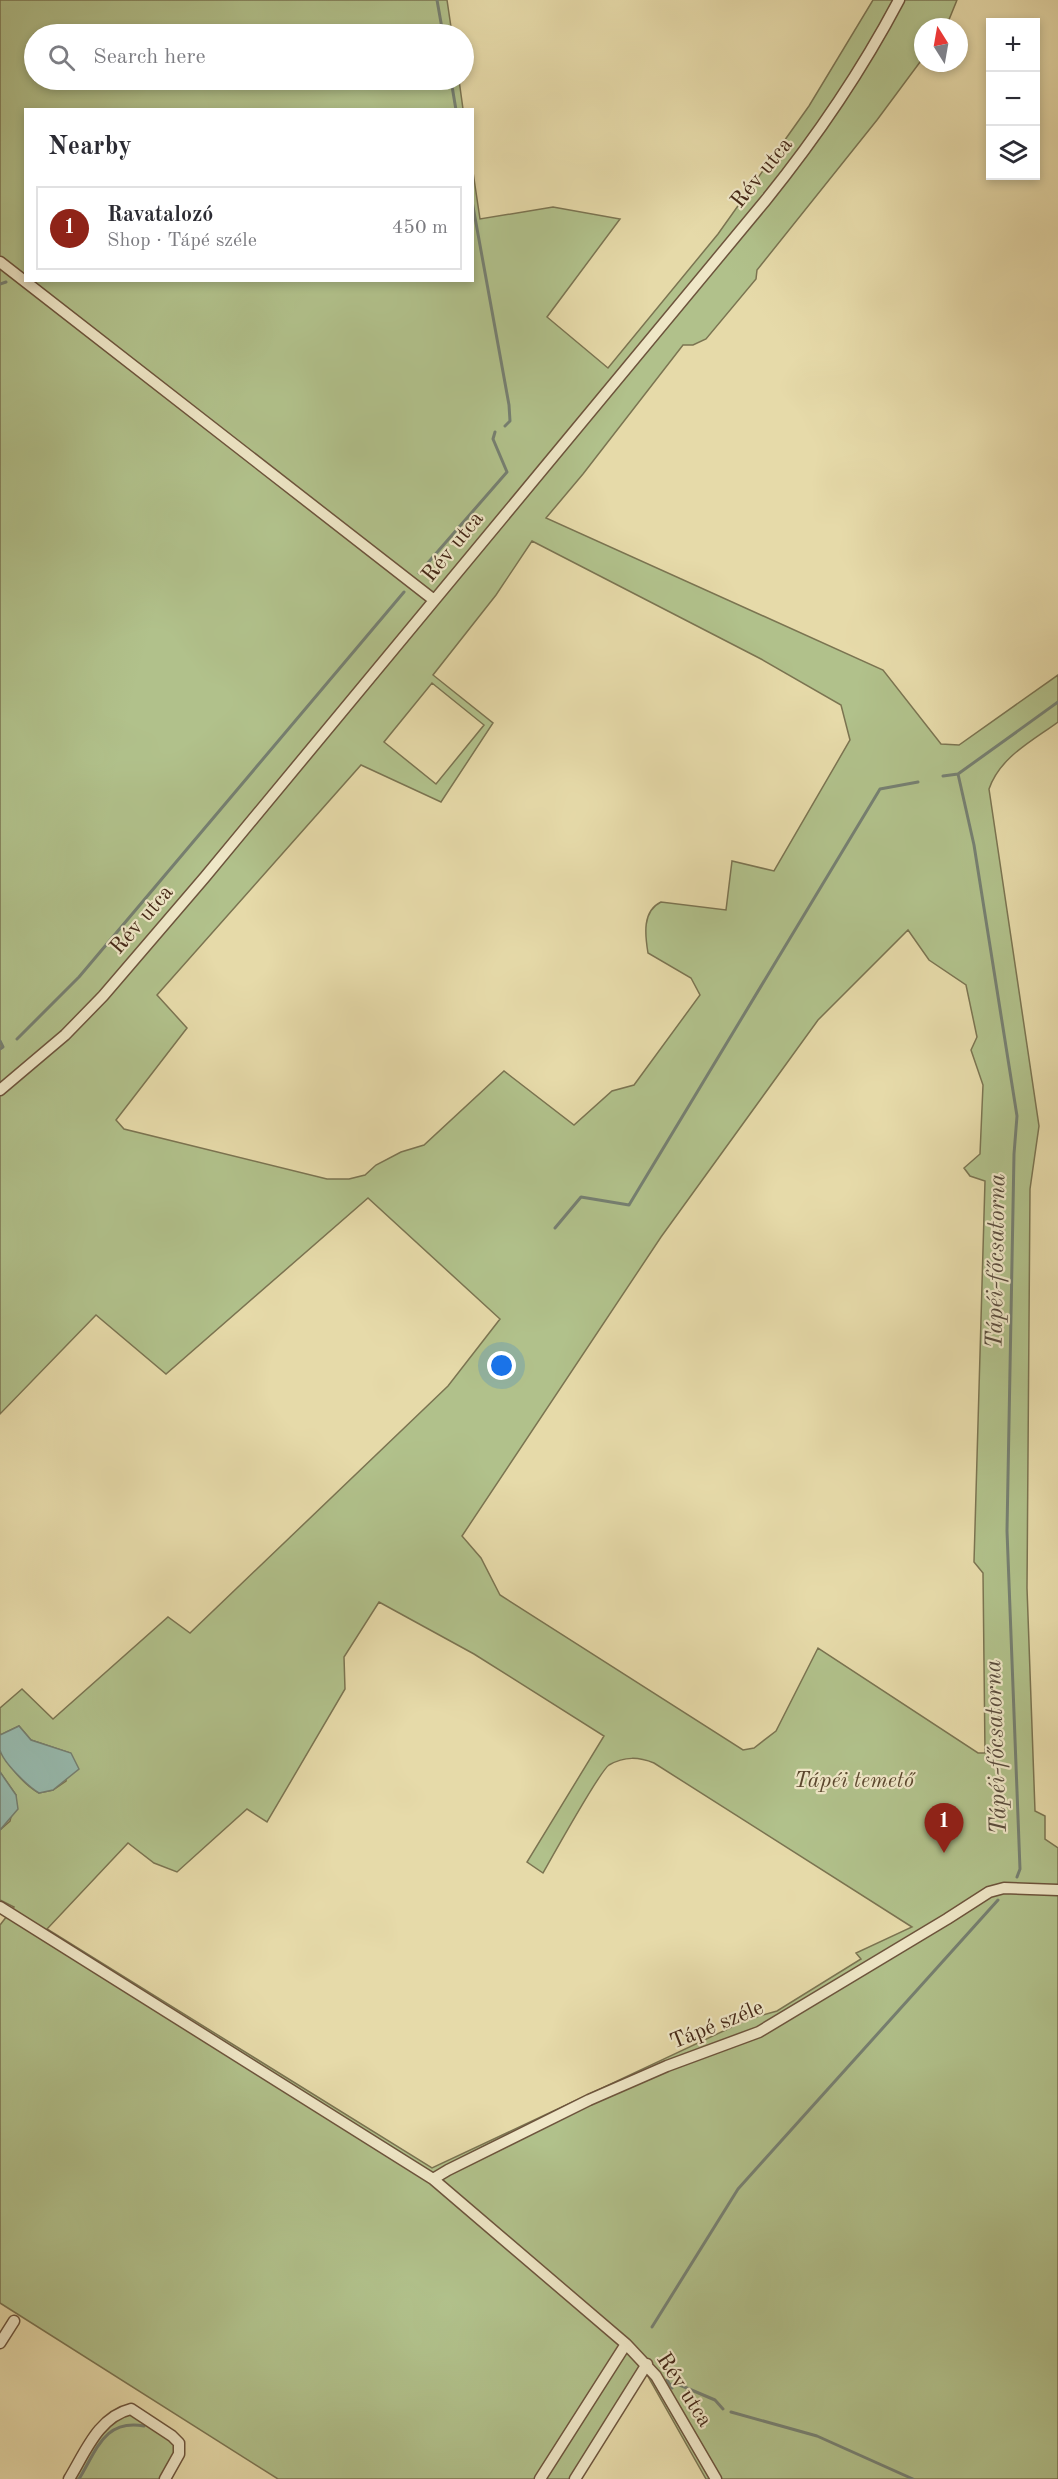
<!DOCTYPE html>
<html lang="en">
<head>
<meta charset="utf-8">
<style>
  body { margin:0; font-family:"Old Standard TT",serif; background:#f7f7f7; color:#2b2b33 }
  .controls { position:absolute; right:18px; top:18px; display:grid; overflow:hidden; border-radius:0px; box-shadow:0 3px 9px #0003 }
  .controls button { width:54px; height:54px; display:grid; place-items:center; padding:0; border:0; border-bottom:2px solid #e1e1e2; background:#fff; color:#2b2b33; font:30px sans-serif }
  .compass { position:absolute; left:914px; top:18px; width:54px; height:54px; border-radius:50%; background:#fff; box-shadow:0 3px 9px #0003; rotate:349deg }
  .you { position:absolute; left:502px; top:1366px; width:21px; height:21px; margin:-15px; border:4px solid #fff; border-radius:50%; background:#1a73e8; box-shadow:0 0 0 9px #1a73e833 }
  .badge { display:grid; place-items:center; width:39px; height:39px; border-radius:50%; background:#8f2418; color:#fff; font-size:20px; font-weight:700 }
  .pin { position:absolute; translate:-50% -50px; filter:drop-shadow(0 2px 3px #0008) }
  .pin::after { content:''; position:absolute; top:32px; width:21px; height:18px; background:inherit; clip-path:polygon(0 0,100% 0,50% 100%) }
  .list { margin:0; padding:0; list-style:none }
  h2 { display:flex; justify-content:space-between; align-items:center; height:78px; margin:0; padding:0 24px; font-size:26px }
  h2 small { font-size:20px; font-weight:400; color:#7c7c81 }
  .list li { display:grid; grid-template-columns:39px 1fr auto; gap:18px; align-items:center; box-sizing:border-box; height:84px; margin:0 12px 12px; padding:0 12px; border:2px solid #e1e1e2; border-radius:0px }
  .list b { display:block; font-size:22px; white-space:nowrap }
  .list p { margin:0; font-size:20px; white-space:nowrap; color:#7c7c81 }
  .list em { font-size:20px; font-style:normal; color:#7c7c81 }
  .icon { flex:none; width:33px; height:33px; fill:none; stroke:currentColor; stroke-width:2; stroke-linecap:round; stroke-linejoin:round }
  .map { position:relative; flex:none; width:1058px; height:2479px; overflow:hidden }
  .search { position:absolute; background:#fff; box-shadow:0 3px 9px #0003; left:24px; top:24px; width:450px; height:66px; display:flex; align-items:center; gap:15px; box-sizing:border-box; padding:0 21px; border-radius:33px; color:#7c7c81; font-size:22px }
  .panel { position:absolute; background:#fff; box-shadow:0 3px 9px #0003; left:24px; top:108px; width:450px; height:174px; border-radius:0px }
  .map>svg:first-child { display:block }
  .green { fill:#b1c18b; stroke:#7b7451; stroke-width:1.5; fill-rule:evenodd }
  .water { fill:#97baae; stroke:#768072; stroke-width:1.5 }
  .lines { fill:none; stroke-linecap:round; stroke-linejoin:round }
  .stream { stroke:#768072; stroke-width:3 }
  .minor-casing { stroke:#6d543c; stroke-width:13 }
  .minor { stroke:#efe7c7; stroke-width:10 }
  .labels { text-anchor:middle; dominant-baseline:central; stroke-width:4.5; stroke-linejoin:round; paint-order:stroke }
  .street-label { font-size:22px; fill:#452817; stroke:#efe7c7 }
  .park-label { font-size:22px; font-style:italic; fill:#5b472e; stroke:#efe7c7 }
  .water-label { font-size:24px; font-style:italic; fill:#5a4c3d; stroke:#efe7c7 }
</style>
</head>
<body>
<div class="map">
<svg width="1058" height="2479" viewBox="0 0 1058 2479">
  <rect width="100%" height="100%" fill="#e6daa9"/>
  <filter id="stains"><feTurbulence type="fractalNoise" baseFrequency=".00333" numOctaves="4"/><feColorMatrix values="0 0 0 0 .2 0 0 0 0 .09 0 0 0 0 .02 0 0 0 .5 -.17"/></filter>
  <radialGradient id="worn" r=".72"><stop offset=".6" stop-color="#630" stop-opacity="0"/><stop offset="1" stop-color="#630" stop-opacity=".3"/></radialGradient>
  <path class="green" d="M 0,0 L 447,0 L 452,34 L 34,34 L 34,80 L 459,80 L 463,109 L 26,110 L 26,280 L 472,280 L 473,172 L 480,219 L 553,207 L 620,219 L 547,317 L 608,368 L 718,234 L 809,106 L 873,0 L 957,0 L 946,27 L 923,27 L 923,58 L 877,120 L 757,270 L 756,279 L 706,339 L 693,345 L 683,345 L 583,474 L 546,518 L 883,670 L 941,744 L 959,745 L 1058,675 L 1058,722 C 1032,741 1000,757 989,789 L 1039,1126 L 1030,1189 L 1027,1588 L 1035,1811 L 1045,1816 L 1045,1839 L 1058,1848 L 1058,2479 L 706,2479 L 646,2373 L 580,2479 L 278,2479 L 0,2303 L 0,1925 L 14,1907 L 0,1900 L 0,1830 L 10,1821 L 16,1795 L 0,1772 L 0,1751 C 9,1766 24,1785 39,1793 L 53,1790 L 66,1781 L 70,1753 L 31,1740 L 19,1726 L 0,1735 L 0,1708 L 22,1689 L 53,1719 L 168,1617 L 190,1633 L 448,1386 L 500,1319 L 368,1198 L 166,1374 L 96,1315 L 0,1414 ZM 532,541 L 761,659 L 841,705 L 850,740 L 774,871 L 732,861 L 726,910 L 661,902 C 642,911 645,935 648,953 L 691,978 L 700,995 L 634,1085 L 612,1091 L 574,1125 L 504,1071 L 424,1145 L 401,1152 L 376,1165 L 365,1175 L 349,1179 L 327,1179 L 124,1129 L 116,1120 L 187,1028 L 157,995 L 361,765 L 441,802 L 493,723 L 433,675 L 496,595 ZM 432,683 L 484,725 L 436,784 L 384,742 ZM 908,930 L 929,960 L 966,985 L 977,1037 L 971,1050 L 983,1085 L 980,1154 L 964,1168 L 970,1176 L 985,1181 L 974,1562 L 983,1573 L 985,1753 L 978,1753 L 818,1648 L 776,1731 L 754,1748 L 743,1750 L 500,1595 L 481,1558 L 462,1536 L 661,1237 L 818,1020 ZM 379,1602 L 474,1654 L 604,1736 L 527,1862 L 543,1873 C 552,1857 600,1771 609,1765 C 625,1756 639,1757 654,1763 L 912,1927 L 856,1953 L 861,1959 L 777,2011 L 749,2019 L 432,2168 L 47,1929 L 128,1843 L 154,1863 L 177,1872 L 247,1809 L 267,1822 L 345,1689 L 344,1657 Z
    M 126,2412 L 171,2439 C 181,2452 168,2466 162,2479 L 70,2479 L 102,2428 Z"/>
  <path class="water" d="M 19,1726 L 31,1740 L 71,1753 L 79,1769 L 53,1790 L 39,1793 C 29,1787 3,1763 0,1750 C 0,1746 0,1740 0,1735 Z
    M 0,1772 L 16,1795 L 18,1809 L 0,1830 Z"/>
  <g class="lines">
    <path class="stream" d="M 437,0 L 443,34
      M 451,80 L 456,110
      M 472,201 L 509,405 L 510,421 L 505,426
      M 0,284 L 6,282
      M 419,573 L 507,472 L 493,439 L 495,432
      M 958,774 L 974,845 L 1017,1116 L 1014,1154 L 1007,1531 L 1020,1869 L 1017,1877
      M 943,776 L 958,774 L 1058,702
      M 17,1039 L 79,977 L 404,592
      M 0,1041 L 3,1047 L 0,1049
      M 555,1228 L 581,1197 L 629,1205 L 880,789 L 918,782
      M 652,2327 L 738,2189 L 998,1900
      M 667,2380 L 672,2388
      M 670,2385 L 675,2383 L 715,2400 L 723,2409
      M 731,2412 L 817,2436 L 913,2479
      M 79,2479 C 97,2450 104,2419 144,2426"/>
    <g class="minor-casing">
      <path id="minor" d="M 0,262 L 434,600
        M 0,1090 L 65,1035 L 103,996 L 205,877 L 765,201 C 816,138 861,72 899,0
        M 0,1907 L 433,2179 L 626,2344 L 656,2376 L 716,2479
        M 433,2179 L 448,2170 L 589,2100 L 667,2066 L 759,2032 L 947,1919 L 989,1892 L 1004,1888 L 1058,1890
        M 0,2343 L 14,2321
        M 69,2479 C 85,2453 98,2417 131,2409 L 172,2436 L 179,2443 L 179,2454 L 165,2479
        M 540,2479 L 626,2344
        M 575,2479 L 647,2364"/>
    </g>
    <use href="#minor" class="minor"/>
  </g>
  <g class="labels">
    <g class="street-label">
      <text transform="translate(762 173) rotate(-51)">Rév utca</text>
      <text transform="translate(453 547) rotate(-51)">Rév utca</text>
      <text transform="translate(142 920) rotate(-49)">Rév utca</text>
      <text transform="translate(717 2025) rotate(-22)">Tápé széle</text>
      <text transform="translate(684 2390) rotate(57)">Rév utca</text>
    </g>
    <g class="park-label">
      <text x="854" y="1781">Tápéi temető</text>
    </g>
    <g class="water-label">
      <text transform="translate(997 1261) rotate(-89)">Tápéi-főcsatorna</text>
      <text transform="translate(997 1747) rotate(-92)">Tápéi-főcsatorna</text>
    </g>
  </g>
  <rect width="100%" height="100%" filter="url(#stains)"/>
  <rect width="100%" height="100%" fill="url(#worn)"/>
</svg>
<div class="controls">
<button>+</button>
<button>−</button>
<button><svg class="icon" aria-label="layers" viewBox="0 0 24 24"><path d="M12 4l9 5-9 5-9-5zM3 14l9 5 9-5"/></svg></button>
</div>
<svg class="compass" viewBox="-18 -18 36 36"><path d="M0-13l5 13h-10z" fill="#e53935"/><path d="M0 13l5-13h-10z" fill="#7c7c81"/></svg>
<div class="you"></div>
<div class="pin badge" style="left:944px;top:1853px">1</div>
<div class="search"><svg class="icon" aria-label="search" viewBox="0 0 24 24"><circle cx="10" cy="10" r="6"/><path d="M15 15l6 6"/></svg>Search here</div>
<section class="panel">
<h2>Nearby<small></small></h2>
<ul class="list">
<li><span class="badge">1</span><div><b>Ravatalozó</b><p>Shop · Tápé széle</p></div><em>450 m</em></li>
</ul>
</section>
</div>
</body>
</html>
